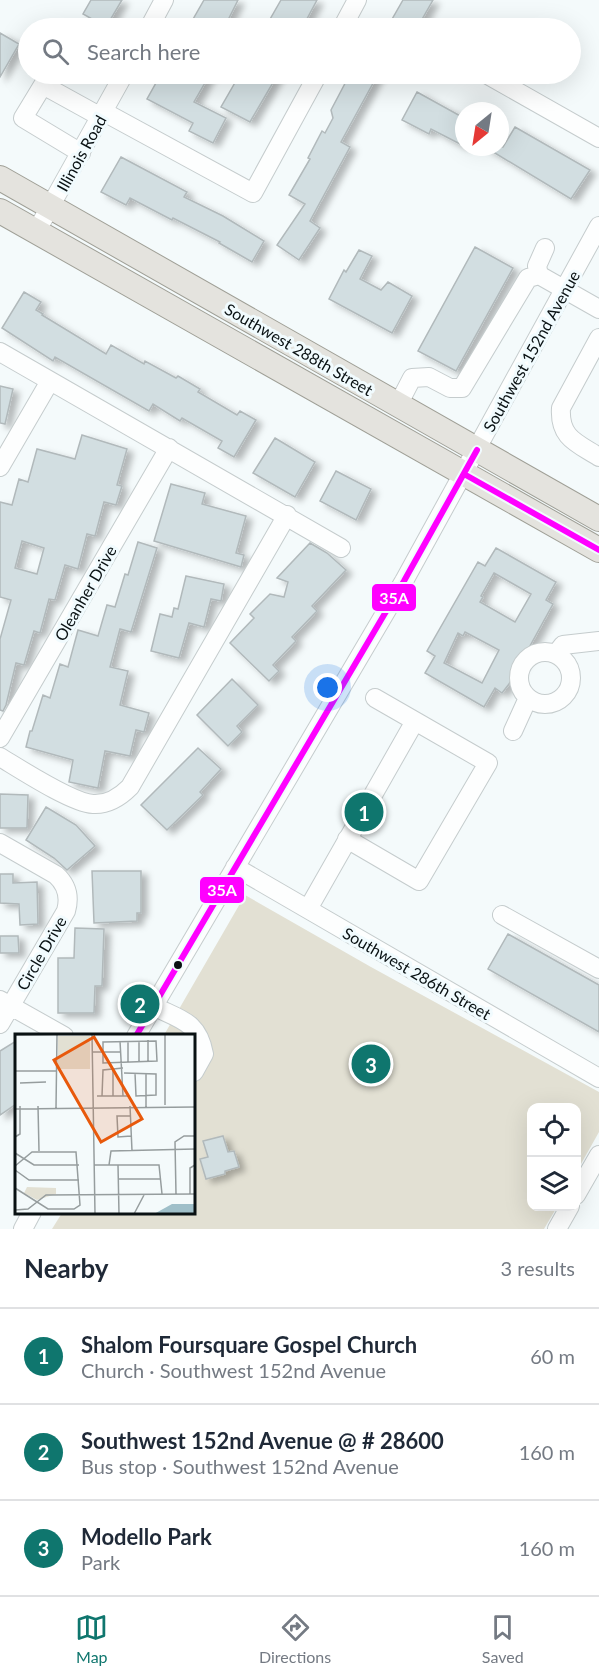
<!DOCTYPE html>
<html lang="en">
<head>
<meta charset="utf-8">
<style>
  body { margin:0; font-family:Lato,sans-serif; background:#f2f2f3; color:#1f2937 }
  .controls { position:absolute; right:18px; bottom:18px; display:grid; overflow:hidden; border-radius:12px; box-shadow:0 6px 24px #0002 }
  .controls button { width:54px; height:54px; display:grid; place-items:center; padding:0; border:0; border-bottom:2px solid #e0e1e3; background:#fff; color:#1f2937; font:30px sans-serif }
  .compass { position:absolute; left:455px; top:102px; width:54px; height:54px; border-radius:50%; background:#fff; box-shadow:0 6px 24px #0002; rotate:210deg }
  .you { position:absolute; left:328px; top:688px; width:21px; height:21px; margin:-15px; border:4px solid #fff; border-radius:50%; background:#1a73e8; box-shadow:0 0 0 9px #1a73e833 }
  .badge { display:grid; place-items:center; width:39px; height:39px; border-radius:50%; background:#0f766e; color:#fff; font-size:20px; font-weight:700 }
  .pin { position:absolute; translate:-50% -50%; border:3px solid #fff; box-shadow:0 2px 6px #0006 }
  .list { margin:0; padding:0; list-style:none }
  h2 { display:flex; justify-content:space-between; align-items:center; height:78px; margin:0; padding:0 24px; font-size:26px }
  h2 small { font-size:20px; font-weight:400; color:#747a83 }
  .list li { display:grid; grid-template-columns:39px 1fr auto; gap:18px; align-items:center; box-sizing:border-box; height:96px; padding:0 24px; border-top:2px solid #e0e1e3 }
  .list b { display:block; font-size:22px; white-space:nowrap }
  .list p { margin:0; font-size:20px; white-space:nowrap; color:#747a83 }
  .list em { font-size:20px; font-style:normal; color:#747a83 }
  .icon { flex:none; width:33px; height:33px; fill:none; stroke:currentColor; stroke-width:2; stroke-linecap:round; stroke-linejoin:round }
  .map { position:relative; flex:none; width:599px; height:1229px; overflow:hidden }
  .search { position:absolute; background:#fff; box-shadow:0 6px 24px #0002; left:18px; right:18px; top:18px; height:66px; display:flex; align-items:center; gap:15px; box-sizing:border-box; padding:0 21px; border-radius:33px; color:#747a83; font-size:22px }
  .sheet { height:366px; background:#fff }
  nav { display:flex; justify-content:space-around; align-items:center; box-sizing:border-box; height:84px; border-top:2px solid #e0e1e3; background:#fff; font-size:16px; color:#747a83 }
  nav a { display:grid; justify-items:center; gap:3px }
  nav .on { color:#0f766e }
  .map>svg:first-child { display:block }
  .green { fill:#e2e0d3 }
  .building { fill:#d2dee1; stroke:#b1b9bb; stroke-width:1.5; fill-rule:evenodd; filter:url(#shadow) }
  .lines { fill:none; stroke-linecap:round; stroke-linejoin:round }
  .minor-casing { stroke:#c5cccd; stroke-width:20 }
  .major-casing { stroke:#9f9f96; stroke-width:26 }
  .minor { stroke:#fdfefe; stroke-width:18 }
  .major { stroke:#e4e3de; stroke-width:24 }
  .bus-1-casing { stroke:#f1fbfe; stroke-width:10 }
  .bus-1 { stroke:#f0f; stroke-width:6 }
  .bus-dot { fill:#091113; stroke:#f1fbfe; stroke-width:2 }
  .labels { text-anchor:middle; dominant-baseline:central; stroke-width:6; stroke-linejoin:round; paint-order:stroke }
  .street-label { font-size:16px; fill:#091113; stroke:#f1fbfe }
  .inset-road { fill:none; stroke:#969d9e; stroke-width:1.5 }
  .view { fill:#e8590c; fill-opacity:0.15; stroke:#e8590c; stroke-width:3 }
  .inset-edge { fill:none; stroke:#091113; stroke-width:3 }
  .line-badge { stroke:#f1fbfe; stroke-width:2 }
  .badge-label { font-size:16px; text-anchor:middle; font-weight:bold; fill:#fff }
</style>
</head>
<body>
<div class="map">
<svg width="599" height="1229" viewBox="0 0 599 1229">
  <defs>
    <filter id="shadow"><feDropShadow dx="6" dy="4" stdDeviation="3" flood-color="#0004"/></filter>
  </defs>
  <rect width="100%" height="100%" fill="#f4fafb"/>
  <path class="green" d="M 245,895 L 371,967 L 599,1092 L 599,1132 L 577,1171 L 576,1108 L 532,1108 L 532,1206 L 557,1207 L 544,1229 L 52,1229 L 62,1213 L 194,1212 L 194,1036 L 164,1035 Z"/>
  <path class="building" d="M 91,0 L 122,0 L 106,27 L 83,14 Z
    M 204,0 L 238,0 L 224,28 L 188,28 Z
    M 281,0 L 317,0 L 302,28 L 265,28 Z
    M 403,0 L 433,0 L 417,28 L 387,28 Z
    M 0,33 L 19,44 L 0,77 Z
    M 161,74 L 210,74 L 194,102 L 226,118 L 213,143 L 189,131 L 193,123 L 147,99 Z
    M 240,74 L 278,74 L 250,122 L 221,107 Z
    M 350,74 L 378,74 L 341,142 L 350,147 L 310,221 L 320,228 L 299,260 L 277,245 L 305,204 L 289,195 L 310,159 L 308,158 L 322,131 L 325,133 L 333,118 L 331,110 Z
    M 417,92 L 464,118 L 464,146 L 431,129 L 429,134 L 402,120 Z
    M 515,127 L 590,170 L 571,199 L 485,147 L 503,147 Z
    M 121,157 L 187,192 L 184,197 L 223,216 L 264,241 L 252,262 L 219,243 L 220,242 L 173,218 L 172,220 L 130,198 L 126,205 L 101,192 Z
    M 475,247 L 513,268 L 456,371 L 418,351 Z
    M 359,250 L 372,256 L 360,279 L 381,290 L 388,282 L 412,296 L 392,333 L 329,299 L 344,270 L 346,272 Z
    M 24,292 L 41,302 L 36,310 L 43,314 L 42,315 L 106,354 L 111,345 L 144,364 L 145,361 L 176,378 L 178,376 L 200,389 L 198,392 L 237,415 L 240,411 L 256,420 L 234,457 L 218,448 L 222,441 L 182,418 L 180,421 L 153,404 L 149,411 L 55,357 L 53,361 L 2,328 Z
    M 0,386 L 13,389 L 5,424 L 0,423 Z
    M 82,435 L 127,449 L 117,485 L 122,486 L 116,505 L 104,502 L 95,536 L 87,534 L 78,569 L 65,565 L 55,600 L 49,599 L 40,633 L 34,631 L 24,665 L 16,663 L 6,705 L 3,711 L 0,710 L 0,639 L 11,600 L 0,597 L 0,502 L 12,505 L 19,479 L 28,482 L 37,449 L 75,459 ZM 22,541 L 44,548 L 37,574 L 15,568 Z
    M 275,438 L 315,462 L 295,497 L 253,473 Z
    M 336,471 L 371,489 L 356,520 L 320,501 Z
    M 171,484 L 205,493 L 202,504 L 246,516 L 236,553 L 244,555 L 241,567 L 154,541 Z
    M 138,542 L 157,548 L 131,632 L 120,629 L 110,667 L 128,671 L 120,705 L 149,713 L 144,732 L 136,730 L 130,756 L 105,751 L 98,788 L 69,782 L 73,760 L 26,747 L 30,731 L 32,731 L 43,695 L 50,698 L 60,664 L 68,667 L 78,630 L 98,636 L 107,605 L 115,607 L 125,574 L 128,575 Z
    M 310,543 L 327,553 L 346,570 L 312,606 L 317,611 L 292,637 L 296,641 L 273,665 L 279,671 L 269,681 L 230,643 L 254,618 L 250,614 L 270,594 L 284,597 L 288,582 L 277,578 Z
    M 496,548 L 556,582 L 546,600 L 553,604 L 509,684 L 502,693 L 495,688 L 484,707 L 425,673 L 435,656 L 427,651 L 478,562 L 485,566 ZM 494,573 L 531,594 L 515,622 L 480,602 L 483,597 L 481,596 ZM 465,632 L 499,650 L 482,683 L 444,663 L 458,633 L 463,636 Z
    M 186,576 L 224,584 L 221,601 L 211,599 L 204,627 L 189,623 L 179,658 L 151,651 L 160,614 L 172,617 L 174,608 L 178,609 Z
    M 232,679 L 258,705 L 237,726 L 242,732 L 228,746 L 197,715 Z
    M 198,748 L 221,769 L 200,792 L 203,795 L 167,830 L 141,805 Z
    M 0,794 L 28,795 L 27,828 L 0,828 Z
    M 46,807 L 76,825 L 95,846 L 67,870 L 54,858 L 26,840 Z
    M 92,871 L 141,871 L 141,913 L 137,913 L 137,921 L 94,923 Z
    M 0,874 L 13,874 L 13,883 L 37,882 L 38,924 L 20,925 L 19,904 L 0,903 Z
    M 75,928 L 104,929 L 102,986 L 95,986 L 94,1013 L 58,1013 L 58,958 L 74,958 Z
    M 508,934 L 599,985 L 599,1032 L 488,969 Z
    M 0,936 L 18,936 L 19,953 L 0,953 Z
    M 16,1041 L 16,1104 L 0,1115 L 0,1051 Z
    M 223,1136 L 228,1152 L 234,1151 L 239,1167 L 225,1171 L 225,1174 L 206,1179 L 200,1159 L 208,1157 L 203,1141 Z"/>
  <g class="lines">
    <g class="minor-casing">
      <path id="minor" d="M 149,28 L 164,0
        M 342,28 L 357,0
        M 486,74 L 599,138
        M 104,112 L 253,193 L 318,74
        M 81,153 L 23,118 L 43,85 L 101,117
        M 36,232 L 124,74
        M 539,275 L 537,266 L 545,248
        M 599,338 L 561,408 C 559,438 577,443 599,457
        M 0,352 L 341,548
        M 398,405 L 412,378 L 429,377 L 450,388 L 462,388 L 528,278 L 539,275 L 599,309
        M 0,467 L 50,381
        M519 678a26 26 0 1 1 52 0a26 26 0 1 1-52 0Z
        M 556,654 L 563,645 L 599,641
        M 375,698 L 415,721
        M 513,731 L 528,698
        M 0,738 L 169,448
        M 0,757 C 20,769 72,803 93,804 C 108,805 120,797 130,787 L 287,515
        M 0,843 L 56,875 C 67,885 70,897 66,911 L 0,1024
        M 235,867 L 599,1078
        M 308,909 L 415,721 L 488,763 L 419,881 L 347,839
        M 502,915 L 599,969
        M 0,1000 L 64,1036
        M 153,1006 C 181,1020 198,1021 204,1054 L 194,1072
        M 136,1036 L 404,581 L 599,226
        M 576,1195 L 599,1155
        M 23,1229 L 32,1212
        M 557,1229 L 570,1206"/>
    </g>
    <g class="major-casing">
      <path id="major" d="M 0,178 L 599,519
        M 0,211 L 599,550"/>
    </g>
    <use href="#minor" class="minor"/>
    <use href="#major" class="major"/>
    <g class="bus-1-casing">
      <path id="bus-1" d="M 464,474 L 599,550
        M 136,1036 L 404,581 L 477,450"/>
    </g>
    <use href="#bus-1" class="bus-1"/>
  </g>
  <circle class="bus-dot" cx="178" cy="965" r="5"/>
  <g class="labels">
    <g class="street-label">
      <text transform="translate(81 153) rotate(-61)">Illinois Road</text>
      <text transform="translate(299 349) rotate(30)">Southwest 288th Street</text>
      <text transform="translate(531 351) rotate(-61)">Southwest 152nd Avenue</text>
      <text transform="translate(85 593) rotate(-60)">Oleanher Drive</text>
      <text transform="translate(41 953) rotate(-60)">Circle Drive</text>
      <text transform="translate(417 973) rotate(30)">Southwest 286th Street</text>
    </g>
  </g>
  <g transform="translate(15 1034)">
    <rect width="180" height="180" fill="#f4fafb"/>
    <path d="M 43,2 L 75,2 L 75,35 L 43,35 ZM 12,153 L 41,154 L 41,160 L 22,166 L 9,159 Z" fill="#e2e0d3"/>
    <path d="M 157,170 L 180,170 L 180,180 L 139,180 Z" fill="#9fbfc9"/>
    <path class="inset-road" d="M 77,0 L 80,180M 0,1 L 52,0M 105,7 L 108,62M 88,8 L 141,7 L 142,27 L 88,29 ZM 77,18 L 105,18M 124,28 L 124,7M 133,28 L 133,6M 113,29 L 113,7M 0,37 L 41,37M 109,39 L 141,40 L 141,61 L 121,62 L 120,39M 131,39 L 131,73M 5,49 L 31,48M 82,62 L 114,62M 87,62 L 88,36 L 108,34M 98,62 L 98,35M 150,71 L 150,1M 23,72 L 24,117M 115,72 L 117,117M 41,74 L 42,1M 0,75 L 180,73M 115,82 L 102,82 L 103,103 L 116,102M 0,103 L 5,100 L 5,72M 0,119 L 19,131 L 64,131M 79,131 L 144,131 L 147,160M 94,131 L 96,117 L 180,115M 103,131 L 104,180M 0,132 L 17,118 L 61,118 L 65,171 L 59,175 L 33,175 L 0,154M 0,136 L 14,146 L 64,146M 103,145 L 146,145M 161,160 L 160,108 L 169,102 L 180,102M 175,160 L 175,134 L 180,131M 0,176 L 13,175 L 31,161 L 180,160M 119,180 L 129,161"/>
    <path class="view" d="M 79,3 L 127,85 L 86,108 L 39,26 Z"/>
    <rect width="180" height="180" class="inset-edge"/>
  </g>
  <g class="line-badge">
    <rect x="371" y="583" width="46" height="29" rx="6" fill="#f0f"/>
    <rect x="199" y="876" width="46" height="28" rx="6" fill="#f0f"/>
  </g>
  <g class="badge-label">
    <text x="394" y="604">35A</text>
    <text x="222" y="896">35A</text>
  </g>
</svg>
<div class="controls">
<button><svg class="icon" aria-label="locate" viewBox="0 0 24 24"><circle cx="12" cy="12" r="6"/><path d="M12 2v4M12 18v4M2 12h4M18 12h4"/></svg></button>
<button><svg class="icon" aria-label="layers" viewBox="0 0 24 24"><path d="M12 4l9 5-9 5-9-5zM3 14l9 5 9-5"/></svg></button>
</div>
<svg class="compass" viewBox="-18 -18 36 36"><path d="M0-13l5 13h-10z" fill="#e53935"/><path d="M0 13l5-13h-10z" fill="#747a83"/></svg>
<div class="you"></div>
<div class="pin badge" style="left:364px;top:812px">1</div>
<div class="pin badge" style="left:140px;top:1004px">2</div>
<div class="pin badge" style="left:371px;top:1064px">3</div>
<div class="search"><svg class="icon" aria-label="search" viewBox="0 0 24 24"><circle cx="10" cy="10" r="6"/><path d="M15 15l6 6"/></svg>Search here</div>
</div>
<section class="sheet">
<h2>Nearby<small>3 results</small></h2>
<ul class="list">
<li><span class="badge">1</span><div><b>Shalom Foursquare Gospel Church</b><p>Church · Southwest 152nd Avenue</p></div><em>60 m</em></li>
<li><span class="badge">2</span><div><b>Southwest 152nd Avenue @ # 28600</b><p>Bus stop · Southwest 152nd Avenue</p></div><em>160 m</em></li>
<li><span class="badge">3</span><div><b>Modello Park</b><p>Park</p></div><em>160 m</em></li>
</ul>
</section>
<nav>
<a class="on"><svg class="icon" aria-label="map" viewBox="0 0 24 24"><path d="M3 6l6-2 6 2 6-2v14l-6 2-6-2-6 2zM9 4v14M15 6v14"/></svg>Map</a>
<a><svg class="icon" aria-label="directions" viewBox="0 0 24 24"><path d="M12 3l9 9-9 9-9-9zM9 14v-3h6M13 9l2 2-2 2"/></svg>Directions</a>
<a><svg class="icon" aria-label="saved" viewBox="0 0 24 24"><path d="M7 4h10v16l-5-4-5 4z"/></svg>Saved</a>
</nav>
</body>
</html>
